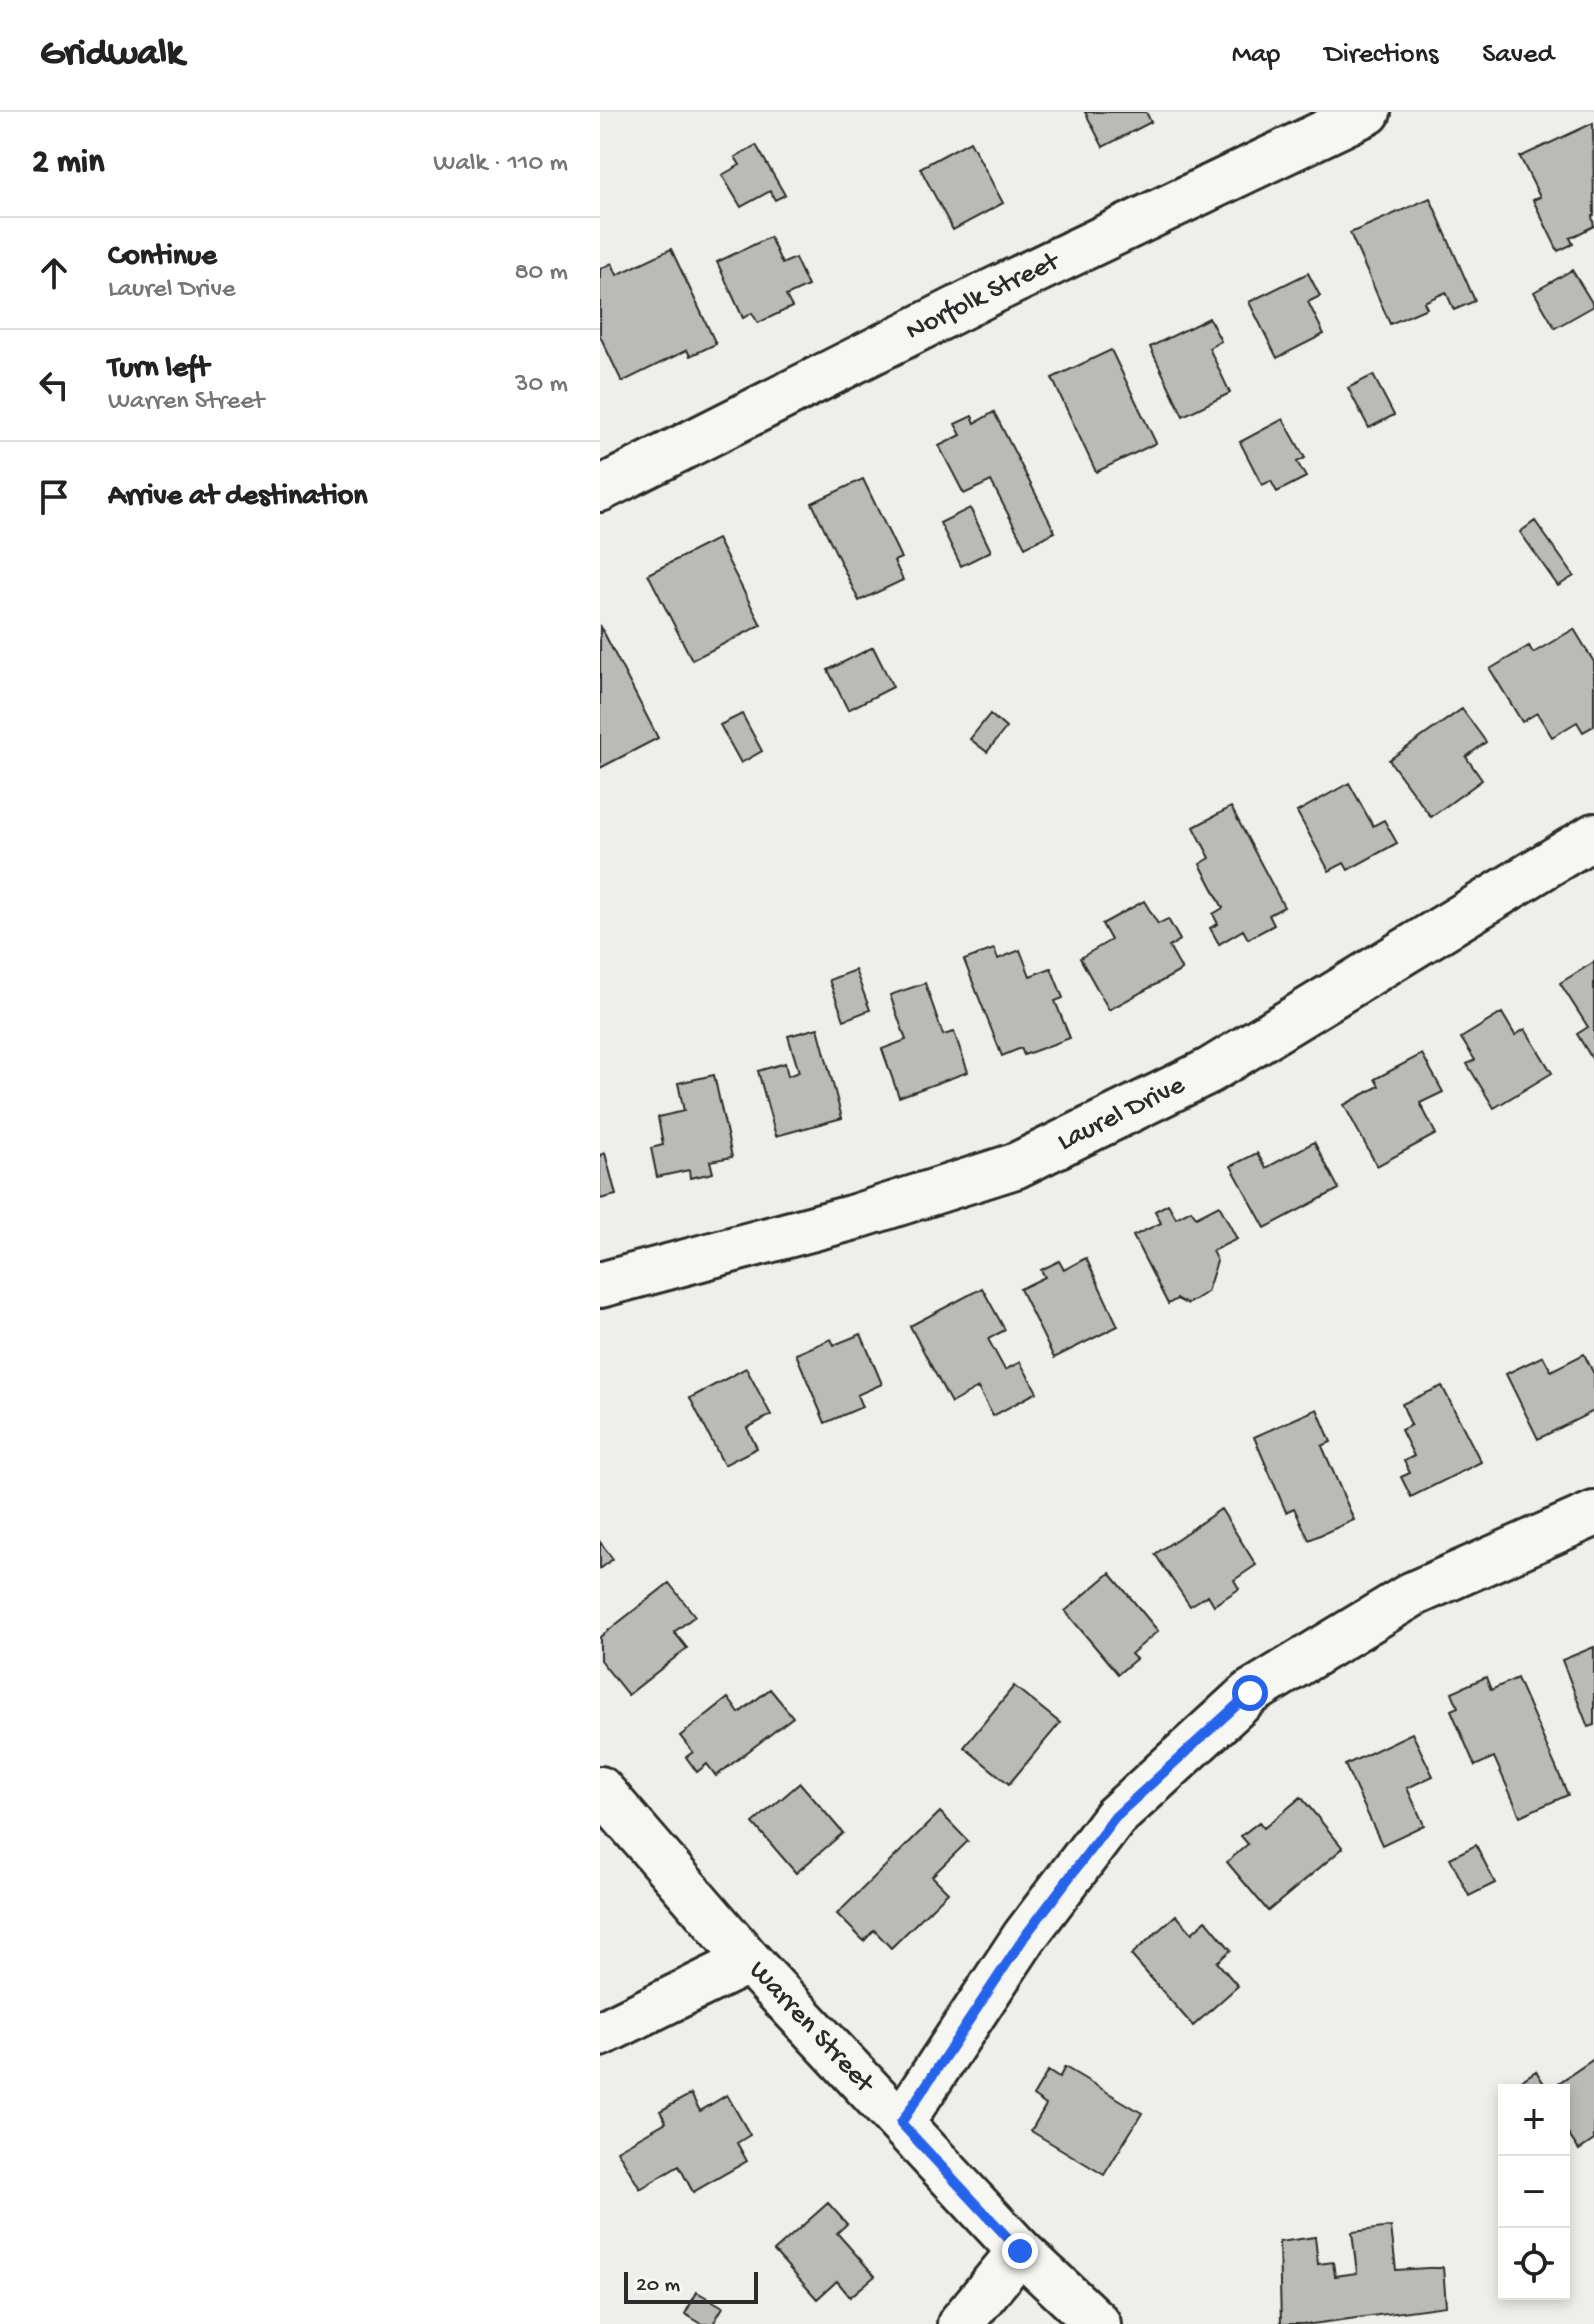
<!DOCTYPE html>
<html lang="en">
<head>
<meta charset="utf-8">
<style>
  body { margin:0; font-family:"Gochi Hand",sans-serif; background:#f2f2f2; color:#222 }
  .controls { position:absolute; right:24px; bottom:24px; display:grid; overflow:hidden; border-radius:0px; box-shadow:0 4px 12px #0003 }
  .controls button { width:72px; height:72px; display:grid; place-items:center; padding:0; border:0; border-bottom:2px solid #e0e0e0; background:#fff; color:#222; font:40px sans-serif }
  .scale { position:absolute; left:24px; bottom:20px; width:134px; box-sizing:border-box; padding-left:8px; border:4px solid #2b2b2b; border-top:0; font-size:22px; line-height:28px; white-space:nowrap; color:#2b2b2b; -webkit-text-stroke:6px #f6f6f2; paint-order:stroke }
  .stop { position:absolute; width:24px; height:24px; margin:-18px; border:6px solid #2563eb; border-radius:50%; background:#fff }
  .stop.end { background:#2563eb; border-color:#fff; box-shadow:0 2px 8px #0008 }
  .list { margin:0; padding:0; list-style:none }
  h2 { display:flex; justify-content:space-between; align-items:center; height:104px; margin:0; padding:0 32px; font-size:34px }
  h2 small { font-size:26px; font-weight:400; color:#767676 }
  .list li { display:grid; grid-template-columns:52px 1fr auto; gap:24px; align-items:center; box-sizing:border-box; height:112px; padding:0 32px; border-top:2px solid #e0e0e0 }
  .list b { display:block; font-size:30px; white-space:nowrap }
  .list p { margin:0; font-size:26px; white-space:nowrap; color:#767676 }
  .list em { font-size:26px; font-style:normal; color:#767676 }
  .icon { flex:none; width:44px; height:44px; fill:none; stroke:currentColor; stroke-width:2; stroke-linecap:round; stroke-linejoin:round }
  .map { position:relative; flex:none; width:994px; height:2212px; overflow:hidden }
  header { display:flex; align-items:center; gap:48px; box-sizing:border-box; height:112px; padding:0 40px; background:#fff; border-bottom:2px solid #e0e0e0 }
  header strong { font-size:38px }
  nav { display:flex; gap:44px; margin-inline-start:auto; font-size:28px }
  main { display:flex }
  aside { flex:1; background:#fff }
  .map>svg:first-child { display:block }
  .building { fill:#babab7; stroke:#2b2b2b; stroke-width:2 }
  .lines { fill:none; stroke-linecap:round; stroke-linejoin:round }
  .minor-casing { stroke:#2b2b2b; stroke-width:50 }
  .minor { stroke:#f6f6f2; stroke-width:44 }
  .route { stroke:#2563eb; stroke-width:10 }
  .labels { text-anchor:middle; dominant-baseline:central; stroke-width:6; stroke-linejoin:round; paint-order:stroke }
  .street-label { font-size:28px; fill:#2b2b2b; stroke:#f6f6f2 }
</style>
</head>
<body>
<header>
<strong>Gridwalk</strong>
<nav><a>Map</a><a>Directions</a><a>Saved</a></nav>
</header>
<main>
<aside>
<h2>2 min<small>Walk · 110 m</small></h2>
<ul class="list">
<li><svg class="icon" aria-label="ahead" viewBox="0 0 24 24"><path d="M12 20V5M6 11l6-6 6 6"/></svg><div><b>Continue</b><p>Laurel Drive</p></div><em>80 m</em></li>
<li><svg class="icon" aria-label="left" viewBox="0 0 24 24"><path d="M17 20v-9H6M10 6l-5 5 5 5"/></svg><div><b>Turn left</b><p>Warren Street</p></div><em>30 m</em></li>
<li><svg class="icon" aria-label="arrive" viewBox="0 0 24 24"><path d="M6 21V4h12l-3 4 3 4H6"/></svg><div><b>Arrive at destination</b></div></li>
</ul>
</aside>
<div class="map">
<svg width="994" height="2212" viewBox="0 0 994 2212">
  <rect width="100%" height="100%" fill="#eeeeea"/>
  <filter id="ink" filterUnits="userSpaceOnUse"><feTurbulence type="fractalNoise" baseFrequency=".0125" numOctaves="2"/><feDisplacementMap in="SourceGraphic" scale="16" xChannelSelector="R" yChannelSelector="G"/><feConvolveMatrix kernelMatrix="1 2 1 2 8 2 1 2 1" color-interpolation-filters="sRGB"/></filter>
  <g filter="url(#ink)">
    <path class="building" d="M 485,0 L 546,0 L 551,10 L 503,35 Z
      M 993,11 L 994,103 L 992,104 L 994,114 L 970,126 L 973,132 L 958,139 L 933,88 L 940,85 L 920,45 Z
      M 370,29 L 403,91 L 353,118 L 320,56 Z
      M 156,33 L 185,83 L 175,88 L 170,79 L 141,95 L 122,63 L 140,53 L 135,45 Z
      M 830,86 L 875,189 L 854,198 L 846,180 L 824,190 L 827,196 L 790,212 L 750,121 Z
      M 170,125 L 182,152 L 195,146 L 208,174 L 186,184 L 192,195 L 158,211 L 152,201 L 143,206 L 117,150 Z
      M 71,137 L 116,232 L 90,244 L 87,238 L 22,270 L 0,224 L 0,157 L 12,151 L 17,163 Z
      M 972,158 L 994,194 L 955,216 L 934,180 Z
      M 708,161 L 720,184 L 708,190 L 724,222 L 677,246 L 649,190 Z
      M 609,206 L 621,229 L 609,236 L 630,281 L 583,304 L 550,235 Z
      M 511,238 L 556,331 L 496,360 L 452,266 Z
      M 773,263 L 794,303 L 769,316 L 748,276 Z
      M 394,300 L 455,420 L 425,435 L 391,369 L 364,382 L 339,334 L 361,323 L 355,312 L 372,304 L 375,311 Z
      M 683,307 L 705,346 L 697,350 L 706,365 L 677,380 L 671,369 L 662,373 L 640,330 Z
      M 263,367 L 301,446 L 294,449 L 303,468 L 259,489 L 212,391 Z
      M 370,396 L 391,439 L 361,454 L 340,411 Z
      M 935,409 L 974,464 L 958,474 L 920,420 Z
      M 117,427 L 161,513 L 92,548 L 48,462 Z
      M 0,513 L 58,626 L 0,656 Z
      M 974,517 L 994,550 L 994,614 L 983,620 L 977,610 L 952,625 L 937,601 L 922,610 L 890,557 L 929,534 L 933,541 Z
      M 273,535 L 293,575 L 248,598 L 228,558 Z
      M 862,597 L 886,630 L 866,645 L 882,668 L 831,705 L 789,648 Z
      M 142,602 L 162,639 L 141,651 L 120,613 Z
      M 390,602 L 406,616 L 387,640 L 370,627 Z
      M 749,671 L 773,714 L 784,708 L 797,731 L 748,758 L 744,751 L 729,759 L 697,700 Z
      M 631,695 L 684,795 L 669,803 L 674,813 L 648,827 L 643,818 L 619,832 L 610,816 L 618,812 L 613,802 L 623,796 L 600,752 L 610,746 L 594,715 Z
      M 544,789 L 558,812 L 568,807 L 580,828 L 569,835 L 582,858 L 509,898 L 480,846 L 511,828 L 502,812 Z
      M 394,837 L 398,847 L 420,838 L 430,864 L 451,856 L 463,886 L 455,889 L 470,926 L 424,943 L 421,936 L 402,944 L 364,848 Z
      M 994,850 L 994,950 L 977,922 L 988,915 L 960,871 Z
      M 255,858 L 270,898 L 244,908 L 229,868 Z
      M 325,871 L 343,923 L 354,920 L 368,960 L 299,985 L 282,937 L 306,928 L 290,883 Z
      M 902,901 L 915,923 L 925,917 L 952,961 L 894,996 L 867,952 L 875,948 L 861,926 Z
      M 218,916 L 242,1006 L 176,1024 L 158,959 L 185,951 L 188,964 L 199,960 L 188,924 Z
      M 822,942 L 843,980 L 820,991 L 836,1022 L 777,1054 L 744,993 L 779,974 L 775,967 Z
      M 114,963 L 132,1045 L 110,1049 L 113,1061 L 90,1066 L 89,1058 L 57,1065 L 51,1036 L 63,1033 L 58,1005 L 84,999 L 78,971 Z
      M 714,1030 L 739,1077 L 665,1116 L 631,1054 L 657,1041 L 666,1056 Z
      M 5,1041 L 16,1083 L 0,1087 L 0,1043 Z
      M 568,1092 L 576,1106 L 591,1098 L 596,1105 L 619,1093 L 637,1127 L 612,1139 L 617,1149 L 607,1180 L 587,1192 L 577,1187 L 568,1192 L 533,1124 L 561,1111 L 555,1099 Z
      M 486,1146 L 518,1214 L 454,1246 L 420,1177 L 445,1165 L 441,1158 L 459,1149 L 464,1158 Z
      M 382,1176 L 405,1218 L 388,1227 L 405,1258 L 420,1250 L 437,1280 L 393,1304 L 378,1276 L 351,1291 L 310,1214 Z
      M 261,1222 L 282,1272 L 257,1283 L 262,1295 L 225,1311 L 196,1242 L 231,1227 L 234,1233 Z
      M 984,1242 L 994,1262 L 994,1299 L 938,1327 L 906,1262 L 943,1244 L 951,1259 Z
      M 146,1256 L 171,1303 L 147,1316 L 157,1336 L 124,1353 L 90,1286 Z
      M 842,1274 L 881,1350 L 811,1385 L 801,1365 L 810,1361 L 804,1349 L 814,1344 L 801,1318 L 811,1313 L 802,1292 Z
      M 717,1297 L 731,1330 L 722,1334 L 754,1408 L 709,1428 L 694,1396 L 686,1400 L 654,1325 Z
      M 621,1397 L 656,1453 L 634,1468 L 639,1477 L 614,1493 L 608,1483 L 590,1494 L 555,1442 Z
      M 0,1430 L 13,1447 L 0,1457 Z
      M 510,1461 L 558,1519 L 531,1542 L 536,1547 L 518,1562 L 465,1499 Z
      M 69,1471 L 95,1504 L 74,1520 L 87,1536 L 28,1583 L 0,1548 L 0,1525 Z
      M 994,1535 L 994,1613 L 988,1615 L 962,1548 Z
      M 886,1565 L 891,1578 L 917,1566 L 968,1683 L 920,1704 L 894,1645 L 875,1654 L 851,1598 L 858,1595 L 852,1580 Z
      M 414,1574 L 460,1611 L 409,1672 L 364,1635 Z
      M 170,1577 L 193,1605 L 116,1664 L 107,1652 L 97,1660 L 86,1645 L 93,1640 L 80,1624 L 128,1586 L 139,1601 Z
      M 812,1621 L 833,1664 L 807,1676 L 824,1713 L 782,1733 L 745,1653 Z
      M 200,1671 L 243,1721 L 196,1761 L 153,1711 Z
      M 701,1685 L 743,1736 L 668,1799 L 627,1750 L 648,1732 L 641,1724 L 659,1710 L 664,1716 Z
      M 340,1700 L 368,1729 L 332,1764 L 348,1780 L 291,1836 L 274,1818 L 264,1829 L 237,1802 Z
      M 876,1733 L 895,1771 L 869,1784 L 850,1746 Z
      M 576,1803 L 592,1821 L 606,1808 L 631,1838 L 617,1850 L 638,1874 L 593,1914 L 531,1843 Z
      M 994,1947 L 994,2028 L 979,2038 L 964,2016 L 964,1978 L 907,1978 L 936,1959 L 948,1978 Z
      M 465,1955 L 542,2001 L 504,2063 L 431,2019 L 446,1993 L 433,1984 L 448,1959 L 459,1966 Z
      M 91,1982 L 100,1999 L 127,1983 L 150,2023 L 137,2031 L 147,2049 L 93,2080 L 79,2054 L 40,2077 L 17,2038 L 66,2010 L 60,1999 Z
      M 228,2091 L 247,2112 L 237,2121 L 275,2164 L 250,2185 L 237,2169 L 217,2187 L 174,2139 Z
      M 791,2115 L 796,2158 L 843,2155 L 846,2194 L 712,2212 L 681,2212 L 679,2130 L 715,2125 L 718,2152 L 733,2150 L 735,2164 L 757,2161 L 752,2120 Z
      M 97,2180 L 123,2195 L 113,2212 L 102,2212 L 85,2202 Z"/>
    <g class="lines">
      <g class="minor-casing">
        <g id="minor">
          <path id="s1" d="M 0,377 L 393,179 L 768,0"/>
          <path id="s2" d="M 0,1173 L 251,1106 L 415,1054 L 609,959 L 994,724"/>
          <path id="s3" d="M 0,1677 L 149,1849 L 420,2139 L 498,2212"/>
          <path d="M 0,1922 L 149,1849"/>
          <path d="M 301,2011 L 425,1824 L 515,1705 L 650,1581 L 813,1482 L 994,1402"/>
          <path d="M 360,2212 L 420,2139"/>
        </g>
      </g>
      <use href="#minor" class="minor"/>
    </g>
  </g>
  <g class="lines" filter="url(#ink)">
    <path class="route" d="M 420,2139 L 301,2011 L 425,1824 L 515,1705 L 650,1581"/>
  </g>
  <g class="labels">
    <g class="street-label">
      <text stroke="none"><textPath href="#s1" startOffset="428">Norfolk Street</textPath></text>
      <text stroke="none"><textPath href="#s2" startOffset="550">Laurel Drive</textPath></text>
      <text stroke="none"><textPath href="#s3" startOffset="318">Warren Street</textPath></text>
    </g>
  </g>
</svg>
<div class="controls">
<button>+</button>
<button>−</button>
<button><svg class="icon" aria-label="locate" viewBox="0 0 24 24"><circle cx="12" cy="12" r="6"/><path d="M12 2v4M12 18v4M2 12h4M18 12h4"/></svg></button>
</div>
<div class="scale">20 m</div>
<div class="stop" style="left:650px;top:1581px"></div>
<div class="stop end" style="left:420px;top:2139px"></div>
</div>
</main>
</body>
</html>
